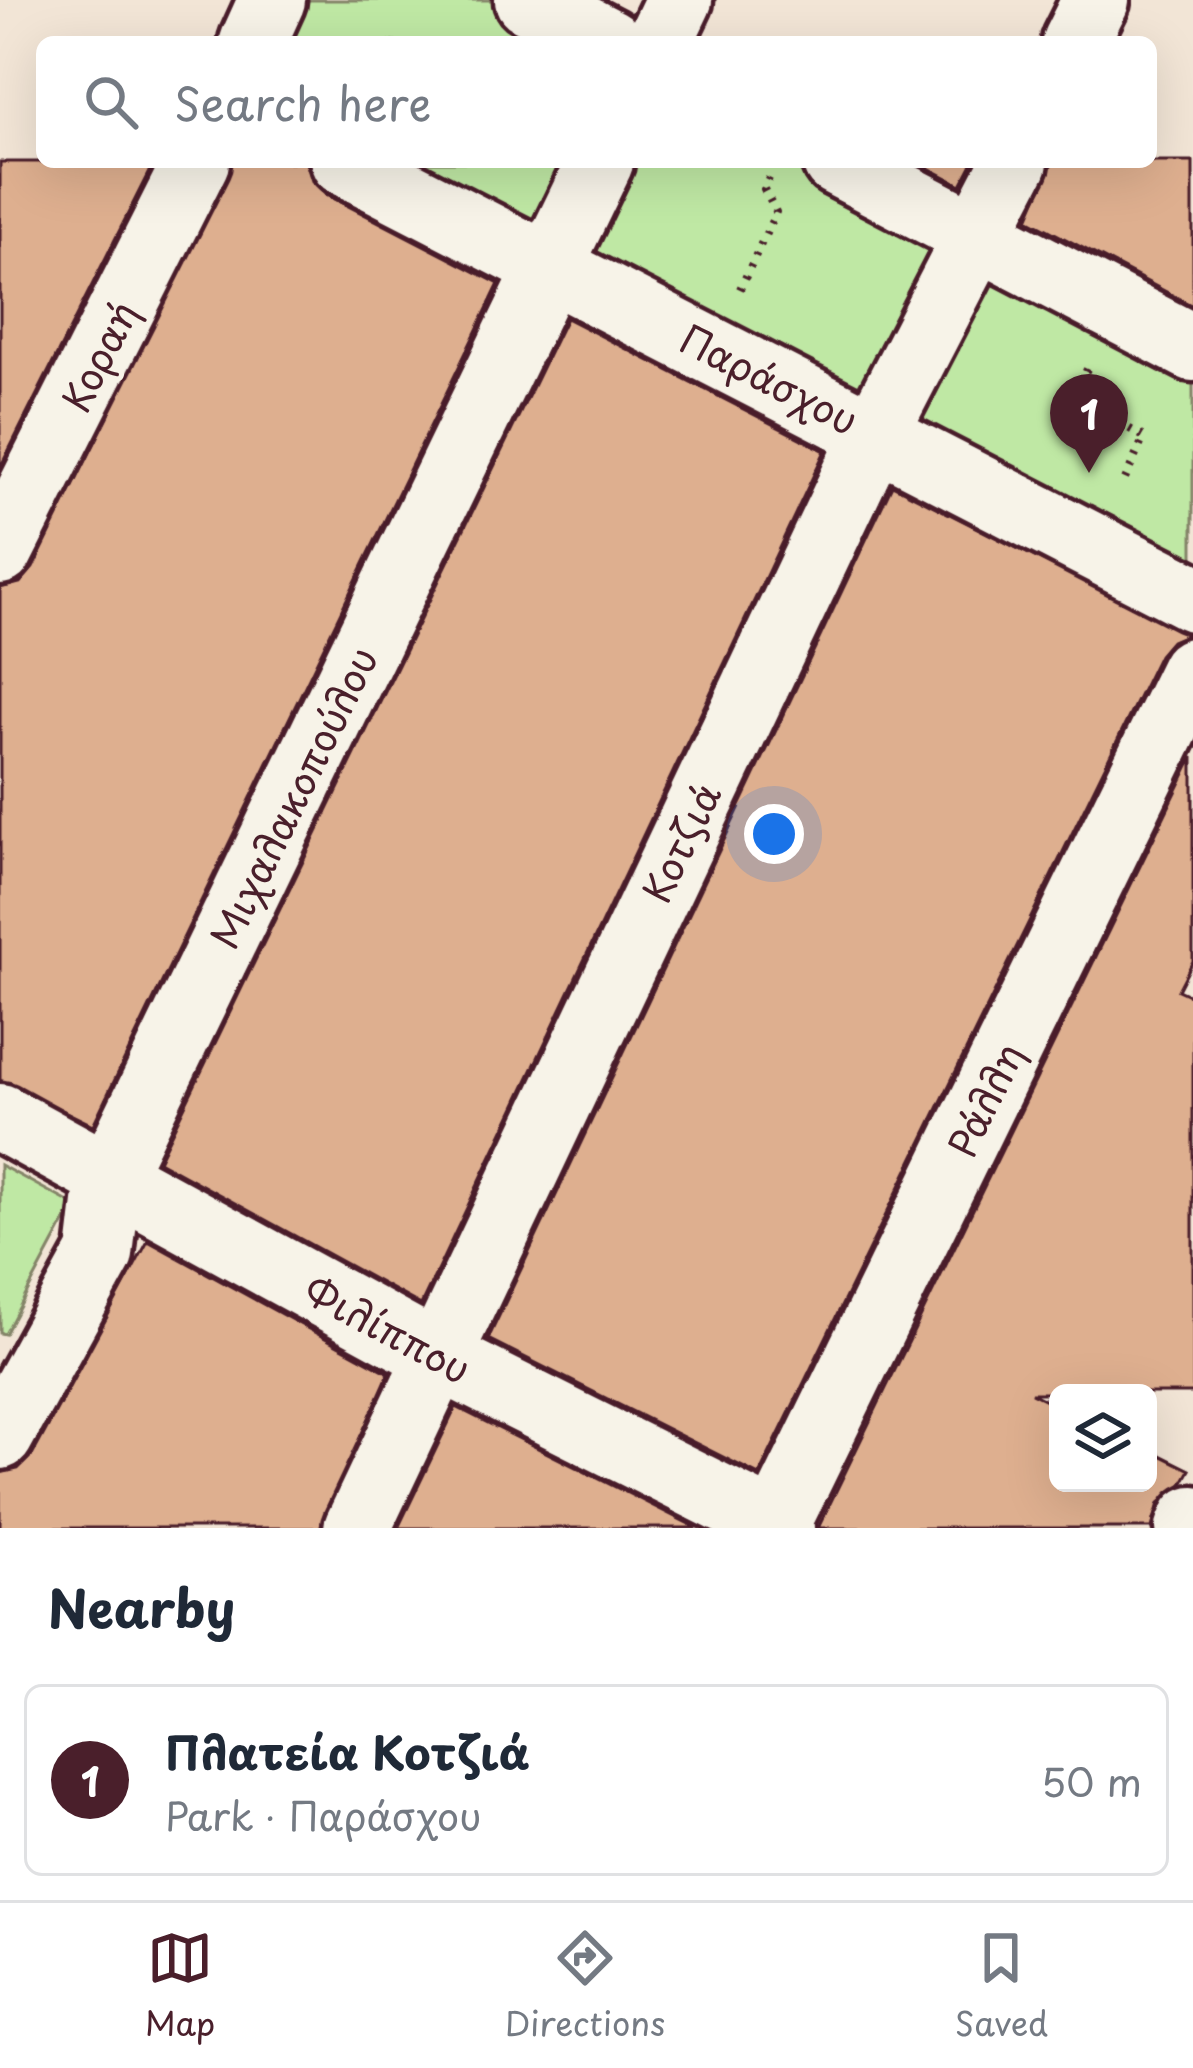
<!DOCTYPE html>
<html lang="en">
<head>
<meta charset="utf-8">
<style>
  body { margin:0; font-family:"Playpen Sans",sans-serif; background:#f6f6f7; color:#1f2937 }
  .controls { position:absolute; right:36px; bottom:36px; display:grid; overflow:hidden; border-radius:18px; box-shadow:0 12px 48px #0002 }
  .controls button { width:108px; height:108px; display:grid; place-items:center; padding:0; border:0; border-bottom:3px solid #e0e1e3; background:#fff; color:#1f2937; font:60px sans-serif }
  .you { position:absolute; left:774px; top:834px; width:42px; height:42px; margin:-30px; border:9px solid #fff; border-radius:50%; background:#1a73e8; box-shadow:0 0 0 18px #1a73e833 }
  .badge { display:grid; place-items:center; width:78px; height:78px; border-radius:50%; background:#4a1f2b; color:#fff; font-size:39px; font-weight:700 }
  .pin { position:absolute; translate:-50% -99px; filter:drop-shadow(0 3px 6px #0008) }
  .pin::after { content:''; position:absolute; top:63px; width:42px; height:36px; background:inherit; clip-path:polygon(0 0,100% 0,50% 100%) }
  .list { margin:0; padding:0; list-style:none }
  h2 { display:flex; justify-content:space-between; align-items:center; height:156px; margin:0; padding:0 48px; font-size:51px }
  h2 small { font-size:39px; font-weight:400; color:#747a83 }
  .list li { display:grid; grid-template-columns:78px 1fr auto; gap:36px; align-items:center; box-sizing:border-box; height:192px; margin:0 24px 24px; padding:0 24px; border:3px solid #e0e1e3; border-radius:18px }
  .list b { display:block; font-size:45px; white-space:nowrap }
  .list p { margin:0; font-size:39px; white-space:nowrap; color:#747a83 }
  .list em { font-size:39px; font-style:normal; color:#747a83 }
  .icon { flex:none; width:66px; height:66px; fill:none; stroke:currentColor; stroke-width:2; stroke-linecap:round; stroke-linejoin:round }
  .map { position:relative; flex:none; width:1193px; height:1528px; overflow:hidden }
  .search { position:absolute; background:#fff; box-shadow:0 12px 48px #0002; left:36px; right:36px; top:36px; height:132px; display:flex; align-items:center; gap:30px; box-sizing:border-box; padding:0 42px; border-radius:18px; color:#747a83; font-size:45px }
  .sheet { height:372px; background:#fff }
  nav { display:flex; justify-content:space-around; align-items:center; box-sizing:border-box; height:168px; border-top:3px solid #e0e1e3; background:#fff; font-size:33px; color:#747a83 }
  nav a { display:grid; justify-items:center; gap:6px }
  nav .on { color:#4a1f2b }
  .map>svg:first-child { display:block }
  .green { fill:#bfe8a4; stroke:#848468; stroke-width:3 }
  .building { fill:#deaf8f; stroke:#4a1f2b; stroke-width:3 }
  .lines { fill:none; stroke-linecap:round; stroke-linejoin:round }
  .street-casing { stroke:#4a1f2b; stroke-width:75 }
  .path { stroke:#4a1f2b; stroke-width:8; stroke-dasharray:3 9; stroke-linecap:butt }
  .street { stroke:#f7f3e8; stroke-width:66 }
  .labels { text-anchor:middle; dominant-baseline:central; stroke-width:10; stroke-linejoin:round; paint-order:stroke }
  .street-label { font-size:39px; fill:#4a1f2b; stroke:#f7f3e8 }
</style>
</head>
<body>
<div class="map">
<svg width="1193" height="1528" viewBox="0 0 1193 1528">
  <rect width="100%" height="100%" fill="#f2e5d6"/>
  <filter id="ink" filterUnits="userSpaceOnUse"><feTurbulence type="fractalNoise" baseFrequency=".00833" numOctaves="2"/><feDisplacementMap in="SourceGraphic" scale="24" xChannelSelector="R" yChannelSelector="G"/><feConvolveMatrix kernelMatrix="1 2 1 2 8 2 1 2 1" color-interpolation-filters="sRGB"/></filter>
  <g filter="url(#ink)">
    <path class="green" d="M 305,0 L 491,0 L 571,42 L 284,42 Z
      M 376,162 L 801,162 L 1193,366 L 1193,579 Z
      M 0,1165 L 74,1205 L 5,1334 L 0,1333 Z"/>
    <path class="building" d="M 0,162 L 154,162 L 0,468 Z
      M 233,162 L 306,162 L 312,181 L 327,195 L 499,284 L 93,1125 L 0,1080 L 0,588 L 20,583 L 33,568 Z
      M 917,162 L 973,162 L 961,185 Z
      M 1052,162 L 1193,162 L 1193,306 L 1028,219 Z
      M 566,318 L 825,451 L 421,1305 L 158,1161 Z
      M 892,485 L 1188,634 L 1171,641 L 1159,655 L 759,1475 L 488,1339 Z
      M 1193,757 L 1193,961 L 1178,990 L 1193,997 L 1193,1393 L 1031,1393 L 1058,1406 L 1058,1483 L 1148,1483 L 1148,1449 L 1190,1470 L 1182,1484 L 1159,1503 L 1152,1528 L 818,1528 Z
      M 148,1241 L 389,1373 L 320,1528 L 0,1528 L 0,1473 L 18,1469 L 33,1454 Z
      M 456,1407 L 697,1528 L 398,1528 Z"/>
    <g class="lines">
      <g class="street-casing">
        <path id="street" d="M 528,0 L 609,42
          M 253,42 L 272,0
          M 659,42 L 679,0
          M 1075,42 L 1096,0
          M 344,162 L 1193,598
          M 836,162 L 1193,348
          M 0,551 L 196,162
          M 0,1117 L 435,1355 L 781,1528
          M 0,1436 L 100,1254 L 109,1177 L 600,162
          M 357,1528 L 876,431 L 1015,162
          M 775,1528 L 1193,671
          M 1189,1528 L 1193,1519"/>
      </g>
      <path class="path" d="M 740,289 L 776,212 L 764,189 L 769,178
        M 1087,369 L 1073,397 L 1144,437 L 1123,484"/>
      <use href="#street" class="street"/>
    </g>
  </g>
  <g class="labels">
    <g class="street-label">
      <text transform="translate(98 356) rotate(-63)">Κοραή</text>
      <text transform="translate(770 378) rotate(27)">Παράσχου</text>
      <text transform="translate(292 797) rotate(-64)">Μιχαλακοπούλου</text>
      <text transform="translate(680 842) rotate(-64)">Κοτζιά</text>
      <text transform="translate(984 1099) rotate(-64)">Ράλλη</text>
      <text transform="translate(388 1328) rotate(28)">Φιλίππου</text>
    </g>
  </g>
</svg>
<div class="controls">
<button><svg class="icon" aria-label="layers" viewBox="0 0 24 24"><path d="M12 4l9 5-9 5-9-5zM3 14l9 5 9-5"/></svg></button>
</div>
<div class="you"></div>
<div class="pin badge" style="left:1089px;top:473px">1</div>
<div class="search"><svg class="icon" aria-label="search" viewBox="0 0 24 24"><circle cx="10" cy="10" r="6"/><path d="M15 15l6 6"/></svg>Search here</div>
</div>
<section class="sheet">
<h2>Nearby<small></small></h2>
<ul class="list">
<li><span class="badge">1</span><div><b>Πλατεία Κοτζιά</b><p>Park · Παράσχου</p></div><em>50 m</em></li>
</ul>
</section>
<nav>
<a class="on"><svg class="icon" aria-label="map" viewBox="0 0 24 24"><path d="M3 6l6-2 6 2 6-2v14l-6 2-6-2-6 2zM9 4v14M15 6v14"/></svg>Map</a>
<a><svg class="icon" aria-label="directions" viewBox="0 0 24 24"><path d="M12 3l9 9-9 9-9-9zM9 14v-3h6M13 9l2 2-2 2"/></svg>Directions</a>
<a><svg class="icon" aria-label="saved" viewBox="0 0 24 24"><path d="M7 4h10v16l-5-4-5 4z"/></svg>Saved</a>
</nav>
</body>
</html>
